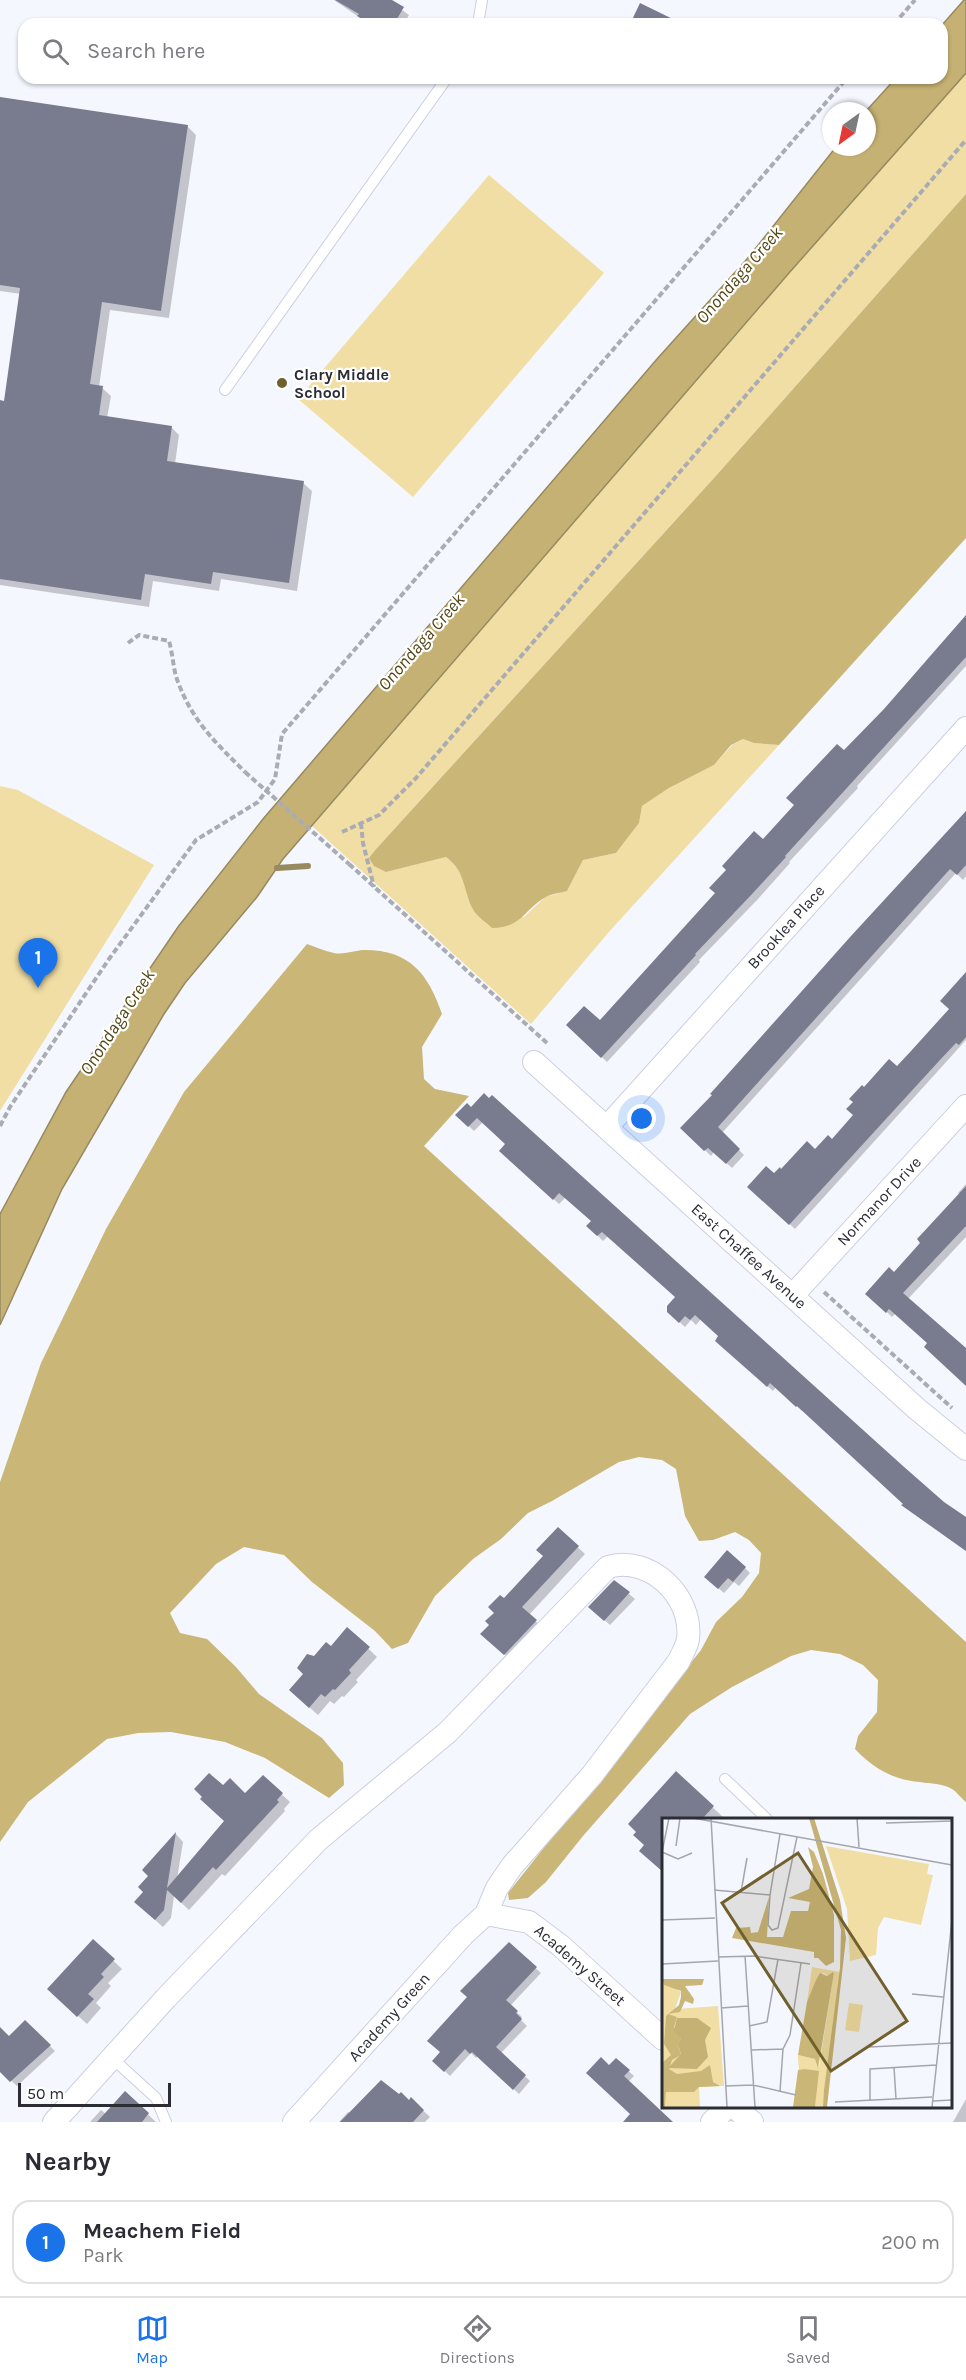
<!DOCTYPE html>
<html lang="en">
<head>
<meta charset="utf-8">
<style>
  body { margin:0; font-family:Karla,sans-serif; background:#f2f2f3; color:#2b2b33 }
  .compass { position:absolute; left:822px; top:102px; width:54px; height:54px; border-radius:50%; background:#fff; box-shadow:0 2px 4px #0004; rotate:213deg }
  .scale { position:absolute; left:18px; bottom:15px; width:153px; box-sizing:border-box; padding-left:6px; border:3px solid #2b2c34; border-top:0; font-size:16px; line-height:21px; white-space:nowrap; color:#2b2c34; -webkit-text-stroke:4px #fff; paint-order:stroke }
  .you { position:absolute; left:642px; top:1119px; width:21px; height:21px; margin:-15px; border:4px solid #fff; border-radius:50%; background:#1a73e8; box-shadow:0 0 0 9px #1a73e833 }
  .badge { display:grid; place-items:center; width:39px; height:39px; border-radius:50%; background:#1a73e8; color:#fff; font-size:20px; font-weight:700 }
  .pin { position:absolute; translate:-50% -50px; filter:drop-shadow(0 2px 3px #0008) }
  .pin::after { content:''; position:absolute; top:32px; width:21px; height:18px; background:inherit; clip-path:polygon(0 0,100% 0,50% 100%) }
  .list { margin:0; padding:0; list-style:none }
  h2 { display:flex; justify-content:space-between; align-items:center; height:78px; margin:0; padding:0 24px; font-size:26px }
  h2 small { font-size:20px; font-weight:400; color:#7c7c81 }
  .list li { display:grid; grid-template-columns:39px 1fr auto; gap:18px; align-items:center; box-sizing:border-box; height:84px; margin:0 12px 12px; padding:0 12px; border:2px solid #e1e1e2; border-radius:18px }
  .list b { display:block; font-size:22px; white-space:nowrap }
  .list p { margin:0; font-size:20px; white-space:nowrap; color:#7c7c81 }
  .list em { font-size:20px; font-style:normal; color:#7c7c81 }
  .icon { flex:none; width:33px; height:33px; fill:none; stroke:currentColor; stroke-width:2; stroke-linecap:round; stroke-linejoin:round }
  .map { position:relative; flex:none; width:966px; height:2122px; overflow:hidden }
  .search { position:absolute; background:#fff; box-shadow:0 2px 4px #0004; left:18px; right:18px; top:18px; height:66px; display:flex; align-items:center; gap:15px; box-sizing:border-box; padding:0 21px; border-radius:18px; color:#7c7c81; font-size:22px }
  .sheet { height:174px; background:#fff }
  nav { display:flex; justify-content:space-around; align-items:center; box-sizing:border-box; height:84px; border-top:2px solid #e1e1e2; background:#fff; font-size:16px; color:#7c7c81 }
  nav a { display:grid; justify-items:center; gap:3px }
  nav .on { color:#1a73e8 }
  .map>svg:first-child { display:block }
  .green { fill:#f1dea4 }
  .forest { fill:#cab677 }
  .water { fill:#c5b173; stroke:#978960; stroke-width:1.5 }
  .shadow { fill:#0003 }
  .lines { fill:none; stroke-linecap:round; stroke-linejoin:round }
  .stream { stroke:#978960; stroke-width:6 }
  .building { fill:#797c8e }
  .lane-casing { stroke:#cacee2; stroke-width:12 }
  .street-casing { stroke:#cacee2; stroke-width:24 }
  .path { stroke:#aaacb4; stroke-width:4; stroke-dasharray:6 3; stroke-linecap:butt }
  .lane { stroke:#fff; stroke-width:10 }
  .street { stroke:#fff; stroke-width:22 }
  .path-bridge { stroke:#aaacb4; stroke-width:4; stroke-dasharray:6 3; stroke-linecap:butt }
  .poi-dot { fill:#70602d; stroke:#fff; stroke-width:2 }
  .labels { text-anchor:middle; dominant-baseline:central; stroke-width:4.5; stroke-linejoin:round; paint-order:stroke }
  .poi-label { font-size:16px; font-weight:bold; fill:#2b2c34; stroke:#fff; text-anchor:start }
  .street-label { font-size:16px; fill:#2b2c34; stroke:#fff }
  .water-label { font-size:18px; font-style:italic; fill:#544615; stroke:#fff }
  .inset-road { fill:none; stroke:#a4a6ae; stroke-width:1.5 }
  .view { fill:#70602d; fill-opacity:0.15; stroke:#70602d; stroke-width:3 }
  .inset-edge { fill:none; stroke:#2b2c34; stroke-width:3 }
</style>
</head>
<body>
<div class="map">
<svg width="966" height="2122" viewBox="0 0 966 2122">
  <rect width="100%" height="100%" fill="#f5f7ff"/>
  <path class="green" d="M 966,73 L 966,194 L 714,478 L 377,848 L 386,872 L 446,857 C 463,869 468,892 474,911 L 524,917 L 545,897 L 567,891 L 583,860 L 616,853 L 639,823 L 642,806 L 669,788 L 714,765 L 732,745 L 743,739 L 754,743 L 779,745 L 608,933 L 531,1024 L 312,826 L 789,273 Z
    M 489,175 L 604,273 L 413,497 L 298,399 Z
    M 0,786 L 18,790 L 154,865 L 0,1111 Z"/>
  <path class="forest" d="M 966,194 L 966,538 L 779,745 L 754,743 L 743,739 L 731,745 L 714,765 L 669,788 L 642,806 L 639,823 L 616,853 L 583,860 L 567,891 C 560,893 550,894 544,898 C 522,912 522,927 492,928 C 487,923 478,917 474,911 C 463,893 467,872 446,857 L 386,872 L 374,866 L 369,858 L 377,848 L 714,478 Z
    M 307,944 C 316,947 325,951 334,953 C 343,955 353,951 362,950 C 409,949 428,973 442,1014 L 422,1047 L 424,1079 L 435,1089 L 469,1096 L 424,1146 L 966,1642 L 966,1802 C 961,1798 957,1792 952,1789 C 942,1783 931,1784 920,1782 C 893,1780 873,1768 855,1749 L 858,1736 L 877,1712 L 878,1680 L 863,1665 L 840,1654 L 811,1650 L 791,1656 L 732,1687 L 690,1714 L 583,1836 L 546,1882 L 528,1898 L 509,1900 L 508,1893 L 701,1650 L 716,1622 L 742,1597 L 759,1573 L 761,1553 L 749,1540 L 735,1532 L 713,1540 L 699,1541 L 685,1516 L 676,1469 L 662,1460 L 639,1457 L 619,1462 L 552,1501 L 528,1513 L 501,1539 L 473,1559 L 435,1596 L 408,1643 L 392,1649 L 375,1631 L 312,1582 L 284,1555 L 244,1547 L 216,1564 L 170,1613 L 180,1633 L 207,1639 L 236,1667 L 259,1694 L 322,1738 L 343,1763 L 344,1785 L 329,1798 L 265,1758 L 225,1742 L 171,1732 L 138,1733 L 107,1739 L 28,1802 L 0,1842 L 0,1482 L 41,1363 L 106,1229 L 184,1092 Z"/>
  <path class="water" d="M 964,0 L 966,0 L 966,73 L 789,273 L 283,859 L 257,897 L 185,983 L 164,1014 L 62,1189 L 0,1325 L 0,1214 L 66,1092 L 178,927 L 263,819 L 657,359 L 747,259 L 836,147 L 867,147 L 866,111 L 896,78 L 942,78 L 942,25 Z"/>
  <path class="shadow" d="M 334,0 L 388,0 L 409,15 L 404,24 L 369,24 Z
    M 0,98 L 187,126 L 196,135 L 169,318 L 110,310 L 99,387 L 102,388 L 111,396 L 107,418 L 171,427 L 179,435 L 175,464 L 303,483 L 312,491 L 297,591 L 221,579 L 219,591 L 153,581 L 149,607 L 0,585 L 0,402 L 5,402 L 21,294 L 0,291 Z
    M 966,619 L 966,666 L 857,786 L 858,788 L 789,862 L 790,863 L 758,899 L 699,960 L 700,962 L 607,1062 L 568,1025 L 600,1022 Z
    M 966,814 L 966,876 L 963,880 L 956,873 L 722,1133 L 744,1155 L 732,1168 L 714,1152 L 711,1156 L 682,1128 L 714,1095 Z
    M 966,974 L 966,1040 L 795,1229 L 749,1187 L 774,1176 L 832,1141 L 855,1116 L 864,1089 L 897,1069 L 950,1010 Z
    M 467,1105 L 943,1503 L 966,1519 L 966,1551 L 909,1510 L 903,1505 L 905,1504 L 803,1410 L 802,1411 L 776,1387 L 773,1391 L 722,1346 L 720,1337 L 701,1319 L 696,1325 L 691,1320 L 685,1327 L 669,1312 L 677,1297 L 608,1236 L 603,1241 L 593,1231 L 592,1221 L 566,1197 L 559,1204 L 506,1156 L 507,1144 L 483,1122 L 474,1131 L 457,1115 Z
    M 966,1184 L 966,1237 L 908,1299 L 966,1350 L 966,1383 L 929,1343 L 896,1313 L 892,1317 L 868,1294 L 894,1274 L 960,1195 L 958,1193 Z
    M 558,1529 L 585,1554 L 529,1615 L 543,1628 L 512,1661 L 482,1634 L 545,1556 Z
    M 745,1568 L 750,1573 L 739,1586 L 734,1582 L 724,1593 L 711,1582 Z
    M 615,1582 L 635,1599 L 610,1625 L 590,1607 Z
    M 348,1629 L 377,1657 L 356,1680 L 358,1682 L 344,1697 L 342,1696 L 334,1704 L 330,1701 L 318,1715 L 299,1698 L 305,1674 L 315,1657 L 331,1648 Z
    M 676,1773 L 724,1818 L 663,1819 L 663,1871 L 646,1845 Z
    M 263,1777 L 290,1802 L 284,1809 L 285,1811 L 225,1876 L 222,1874 L 189,1910 L 174,1896 L 171,1918 L 163,1927 L 144,1910 L 145,1892 L 150,1876 L 144,1870 L 176,1834 L 183,1842 L 177,1879 L 226,1821 L 223,1788 L 245,1795 Z
    M 93,1941 L 122,1969 L 108,1983 L 111,1986 L 96,2003 L 101,2008 L 87,2024 L 57,1997 Z
    M 509,1944 L 541,1973 L 510,2006 L 522,2017 L 520,2019 L 527,2026 L 501,2053 L 530,2081 L 519,2094 L 478,2056 L 476,2058 L 471,2053 L 450,2076 L 434,2061 L 442,2053 L 469,1997 Z
    M 25,2022 L 55,2051 L 17,2086 L 0,2070 L 0,2051 Z
    M 616,2060 L 634,2076 L 628,2082 L 671,2122 L 625,2122 L 632,2115 L 609,2067 Z
    M 125,2093 L 156,2122 L 90,2122 L 101,2110 L 106,2114 Z
    M 966,2099 L 966,2122 L 953,2122 Z
    M 412,2100 L 430,2117 L 425,2122 L 339,2122 L 348,2112 L 350,2113 L 409,2102 Z"/>
  <g class="lines">
    <path class="stream" d="M 277,868 L 308,866"/>
  </g>
  <path class="building" d="M 335,0 L 392,0 L 404,7 L 394,24 L 371,24 L 357,16 L 359,14 Z
    M 640,3 L 683,24 L 630,24 Z
    M 0,97 L 188,125 L 161,311 L 102,302 L 90,384 L 103,386 L 99,415 L 172,426 L 167,461 L 304,481 L 289,583 L 213,572 L 211,584 L 145,574 L 141,600 L 0,579 L 0,400 L 4,401 L 20,288 L 0,285 Z
    M 966,615 L 966,657 L 785,856 L 786,857 L 753,893 L 695,954 L 696,955 L 601,1058 L 566,1025 L 584,1006 L 600,1020 L 715,893 L 709,888 L 726,870 L 722,866 L 754,831 L 763,839 L 794,805 L 786,798 L 837,744 L 844,750 L 884,709 Z
    M 966,811 L 966,865 L 957,875 L 950,869 L 718,1127 L 740,1149 L 726,1164 L 708,1148 L 704,1151 L 680,1128 L 712,1095 L 710,1094 L 851,936 Z
    M 966,972 L 966,1037 L 959,1045 L 956,1043 L 939,1061 L 789,1225 L 747,1187 L 766,1166 L 774,1173 L 780,1167 L 781,1169 L 807,1141 L 815,1149 L 828,1135 L 832,1139 L 853,1115 L 846,1109 L 853,1102 L 849,1099 L 862,1085 L 864,1087 L 889,1059 L 897,1066 L 911,1051 L 949,1009 L 940,1001 Z
    M 484,1093 L 489,1098 L 492,1095 L 903,1466 L 944,1502 L 966,1517 L 966,1551 L 901,1505 L 903,1504 L 797,1406 L 796,1407 L 770,1383 L 767,1387 L 715,1341 L 718,1336 L 695,1315 L 690,1320 L 685,1316 L 679,1323 L 667,1312 L 667,1306 L 675,1297 L 602,1232 L 597,1236 L 586,1226 L 591,1221 L 559,1193 L 553,1200 L 499,1151 L 505,1144 L 477,1118 L 468,1127 L 455,1115 L 467,1103 L 471,1107 Z
    M 966,1186 L 966,1226 L 903,1293 L 966,1348 L 966,1386 L 924,1347 L 927,1343 L 889,1309 L 886,1313 L 865,1294 L 889,1267 L 894,1272 L 920,1243 L 917,1239 Z
    M 558,1527 L 579,1546 L 522,1607 L 537,1620 L 504,1655 L 480,1634 L 489,1625 L 485,1621 L 494,1613 L 488,1607 L 500,1595 L 504,1598 L 543,1556 L 536,1550 Z
    M 727,1550 L 746,1567 L 733,1582 L 728,1578 L 718,1589 L 704,1577 Z
    M 614,1580 L 630,1592 L 604,1621 L 588,1607 Z
    M 347,1627 L 370,1647 L 349,1670 L 351,1673 L 335,1690 L 333,1689 L 325,1697 L 321,1694 L 309,1708 L 289,1690 L 303,1674 L 297,1668 L 307,1654 L 314,1656 L 326,1642 L 331,1646 Z
    M 676,1771 L 714,1806 L 702,1819 L 663,1819 L 663,1872 L 639,1851 L 644,1845 L 633,1835 L 636,1832 L 628,1824 Z
    M 209,1773 L 223,1785 L 230,1778 L 245,1793 L 263,1775 L 283,1793 L 277,1800 L 279,1802 L 216,1870 L 213,1867 L 181,1903 L 167,1890 L 164,1910 L 155,1920 L 134,1902 L 143,1892 L 138,1887 L 148,1876 L 142,1870 L 176,1832 L 167,1888 L 224,1821 L 200,1799 L 202,1797 L 194,1789 Z
    M 93,1939 L 115,1959 L 101,1974 L 104,1977 L 88,1994 L 94,1999 L 77,2017 L 47,1989 Z
    M 509,1942 L 537,1967 L 506,2000 L 518,2011 L 516,2013 L 522,2019 L 496,2047 L 526,2075 L 513,2090 L 472,2052 L 470,2054 L 465,2049 L 444,2072 L 432,2061 L 440,2052 L 427,2041 L 467,1997 L 460,1991 Z
    M 25,2020 L 51,2045 L 10,2082 L 0,2072 L 0,2027 L 9,2036 Z
    M 601,2057 L 609,2065 L 616,2058 L 630,2070 L 624,2076 L 673,2122 L 623,2122 L 630,2114 L 586,2073 Z
    M 381,2080 L 399,2094 L 401,2092 L 409,2100 L 411,2097 L 424,2110 L 413,2122 L 340,2122 Z
    M 125,2091 L 149,2113 L 142,2122 L 97,2122 Z"/>
  <g class="lines">
    <g class="lane-casing">
      <path id="lane" d="M 478,24 L 482,0
        M 225,390 L 447,78
        M 725,1779 L 767,1819
        M 112,2058 L 156,2098 L 166,2122"/>
    </g>
    <g class="street-casing">
      <path id="street" d="M 534,1062 L 917,1409 L 966,1449
        M 607,1127 L 966,728
        M 793,1295 L 966,1106
        M 486,1914 L 529,1922 L 561,1946 L 663,2039
        M 733,2106 L 752,2122
        M 54,2122 L 166,1998 L 318,1840 L 448,1732 L 608,1567 C 650,1555 693,1596 688,1639 C 687,1646 682,1654 679,1661 L 592,1775 L 512,1866 L 497,1888 L 486,1914 L 463,1935 L 294,2122
        M 712,2122 L 728,2106"/>
    </g>
    <path class="path" d="M 894,24 L 915,0
      M 128,643 L 139,635 L 169,641 C 173,654 173,670 178,682 C 193,722 216,743 245,772
      M 361,823 L 363,843 L 374,887
      M 342,832 L 379,815 L 416,778 L 966,140
      M 349,864 L 548,1044
      M 0,1126 L 10,1107 L 109,959 L 196,840 L 258,802 L 275,779 L 282,734 L 847,78
      M 824,1292 L 952,1408"/>
    <use href="#lane" class="lane"/>
    <use href="#street" class="street"/>
    <path class="path-bridge" d="M 245,772 L 349,864"/>
  </g>
  <circle class="poi-dot" cx="282" cy="383" r="6"/>
  <g class="labels">
    <g class="poi-label">
      <text x="294" y="374">Clary Middle<tspan x="294" dy="18">School</tspan></text>
    </g>
    <g class="street-label">
      <text transform="translate(786 927) rotate(-48)">Brooklea Place</text>
      <text transform="translate(879 1201) rotate(-47)">Normanor Drive</text>
      <text transform="translate(749 1256) rotate(42)">East Chaffee Avenue</text>
      <text transform="translate(580 1965) rotate(41)">Academy Street</text>
      <text transform="translate(389 2017) rotate(-48)">Academy Green</text>
    </g>
    <g class="water-label">
      <text transform="translate(739 275) rotate(-49)">Onondaga Creek</text>
      <text transform="translate(421 642) rotate(-49)">Onondaga Creek</text>
      <text transform="translate(117 1022) rotate(-57)">Onondaga Creek</text>
    </g>
  </g>
  <g transform="translate(662 1818)">
    <rect width="290" height="290" fill="#f5f7ff"/>
    <path d="M 164,28 L 267,46 L 265,56 L 271,57 L 259,107 L 222,99 L 216,110 L 214,137 L 188,143 L 185,91 ZM 150,149 L 178,154 L 161,289 L 153,289 L 154,275 L 142,251 L 137,252 L 136,241 L 136,237 L 153,241 L 157,249 L 172,154 L 166,158 L 161,155 L 145,184 ZM 0,163 L 19,174 L 13,191 L 56,188 L 62,268 L 37,269 L 38,289 L 3,289 L 4,274 L 35,272 L 0,271 ZM 187,185 L 201,187 L 197,214 L 183,212 Z" fill="#f1dea4"/>
    <path d="M 146,29 L 152,34 L 161,56 L 172,97 L 172,144 L 164,148 L 156,140 L 152,140 L 152,134 L 70,120 L 74,110 L 88,109 L 89,115 L 96,114 L 107,79 L 105,119 L 121,119 L 129,93 L 146,93 L 148,84 L 126,80 L 147,71 L 151,49 ZM 171,154 L 172,155 L 156,250 L 153,241 L 136,237 L 145,184 L 154,162 L 158,155 L 165,158 ZM 0,161 L 42,161 L 40,167 L 23,168 L 32,181 L 31,186 L 23,183 L 18,194 L 6,196 L 15,199 L 12,209 L 19,220 L 16,226 L 19,237 L 10,242 L 7,251 L 15,256 L 39,253 L 48,247 L 51,264 L 58,268 L 37,269 L 32,274 L 4,274 L 3,289 L 0,289 L 0,245 L 9,237 L 2,226 L 4,198 L 17,187 L 19,179 L 19,173 L 2,167 ZM 142,251 L 157,253 L 153,289 L 131,289 L 136,252 Z" fill="#cab677"/>
    <path d="M 147,0 L 152,0 L 178,82 L 184,120 L 165,289 L 161,289 L 162,272 L 178,150 L 179,112 ZM 15,200 L 35,200 L 49,210 L 43,222 L 46,239 L 35,251 L 6,250 L 19,236 L 16,226 L 19,220 L 12,213 Z" fill="#c5b173"/>
    <path class="inset-road" d="M 7,0 L 0,34 L 16,41 L 30,35M 31,0 L 290,47M 49,0 L 65,289M 195,0 L 197,29M 224,5 L 290,3M 118,16 L 108,77 L 106,107 L 110,112 L 116,110 L 135,19M 14,28 L 18,0M 52,72 L 108,77M 79,74 L 85,40M 0,102 L 53,100M 83,138 L 93,289M 56,139 L 92,138 L 148,146M 0,146 L 56,143M 250,176 L 281,179M 59,190 L 86,188M 87,208 L 105,204 L 116,141M 207,229 L 290,225M 89,232 L 121,231M 232,249 L 234,281M 63,268 L 91,267 L 134,277M 118,273 L 121,231 L 128,217 L 139,145M 208,282 L 208,251 L 274,247M 271,283 L 290,282M 173,284 L 270,279M 270,289 L 290,102"/>
    <path class="view" d="M 136,35 L 245,203 L 169,253 L 60,85 Z"/>
    <rect width="290" height="290" class="inset-edge"/>
  </g>
</svg>
<svg class="compass" viewBox="-18 -18 36 36"><path d="M0-13l5 13h-10z" fill="#e53935"/><path d="M0 13l5-13h-10z" fill="#7c7c81"/></svg>
<div class="scale">50 m</div>
<div class="you"></div>
<div class="pin badge" style="left:38px;top:988px">1</div>
<div class="search"><svg class="icon" aria-label="search" viewBox="0 0 24 24"><circle cx="10" cy="10" r="6"/><path d="M15 15l6 6"/></svg>Search here</div>
</div>
<section class="sheet">
<h2>Nearby<small></small></h2>
<ul class="list">
<li><span class="badge">1</span><div><b>Meachem Field</b><p>Park</p></div><em>200 m</em></li>
</ul>
</section>
<nav>
<a class="on"><svg class="icon" aria-label="map" viewBox="0 0 24 24"><path d="M3 6l6-2 6 2 6-2v14l-6 2-6-2-6 2zM9 4v14M15 6v14"/></svg>Map</a>
<a><svg class="icon" aria-label="directions" viewBox="0 0 24 24"><path d="M12 3l9 9-9 9-9-9zM9 14v-3h6M13 9l2 2-2 2"/></svg>Directions</a>
<a><svg class="icon" aria-label="saved" viewBox="0 0 24 24"><path d="M7 4h10v16l-5-4-5 4z"/></svg>Saved</a>
</nav>
</body>
</html>
